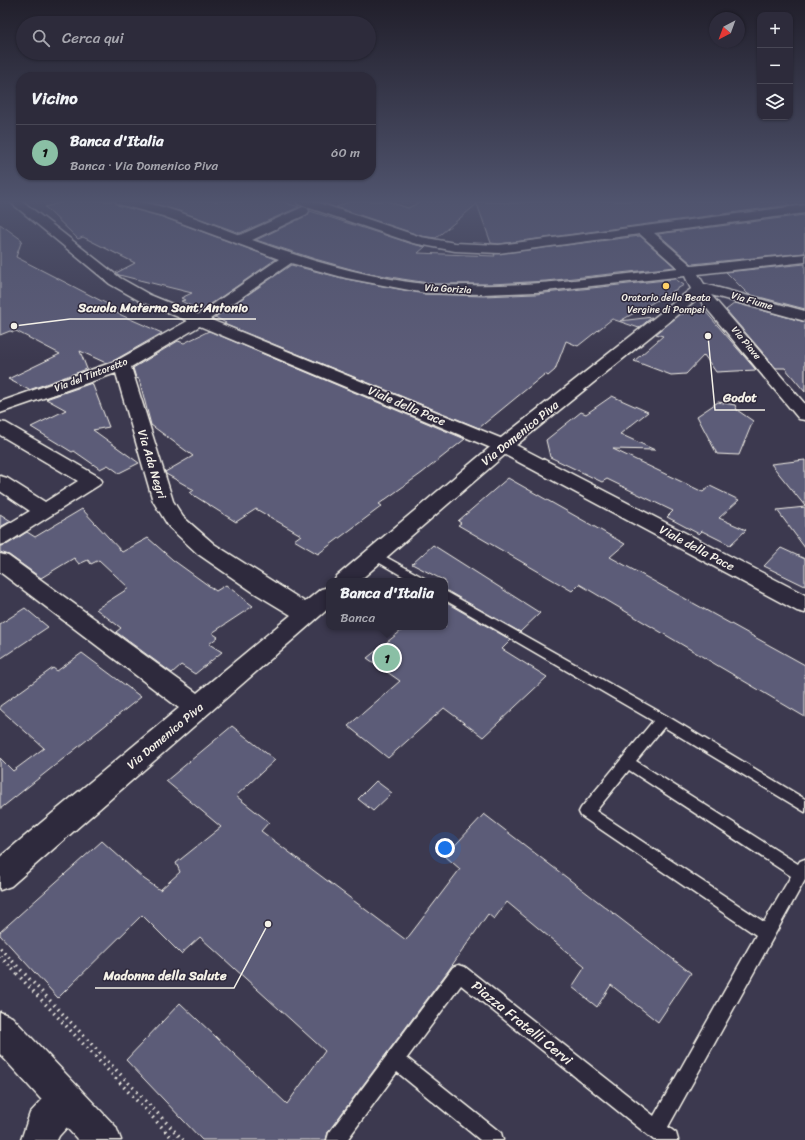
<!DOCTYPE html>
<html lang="it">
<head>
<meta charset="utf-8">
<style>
  body { margin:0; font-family:Sriracha,sans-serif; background:#353342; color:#f1f3f6 }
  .controls { position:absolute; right:12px; top:12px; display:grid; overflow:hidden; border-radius:8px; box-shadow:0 1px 3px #0004 }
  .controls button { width:36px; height:36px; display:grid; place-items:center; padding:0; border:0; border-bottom:1px solid #484755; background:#2d2b3b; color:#f1f3f6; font:20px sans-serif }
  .compass { position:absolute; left:709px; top:12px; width:36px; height:36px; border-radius:50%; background:#2d2b3b; box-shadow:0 1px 3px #0004; rotate:221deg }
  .you { position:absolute; left:445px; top:848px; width:14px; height:14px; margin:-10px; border:3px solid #fff; border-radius:50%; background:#1a73e8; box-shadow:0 0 0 6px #1a73e833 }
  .badge { display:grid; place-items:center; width:26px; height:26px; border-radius:50%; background:#8abfa5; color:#111; font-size:13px; font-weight:700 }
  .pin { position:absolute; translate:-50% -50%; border:2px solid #fff; box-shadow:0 1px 4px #0006 }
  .popup { position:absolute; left:326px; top:578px; width:122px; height:52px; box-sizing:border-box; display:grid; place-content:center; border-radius:8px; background:#2d2b3b; filter:drop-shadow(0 1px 3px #0005); font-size:13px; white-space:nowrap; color:#a7a7af }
  .popup b { font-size:15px; color:#f1f3f6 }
  .popup::after { content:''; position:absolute; left:50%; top:100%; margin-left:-8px; border:8px solid transparent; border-top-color:#2d2b3b }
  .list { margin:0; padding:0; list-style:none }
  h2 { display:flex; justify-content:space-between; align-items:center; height:52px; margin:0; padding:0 16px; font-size:17px }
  h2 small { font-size:13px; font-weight:400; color:#a7a7af }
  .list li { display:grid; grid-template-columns:26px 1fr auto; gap:12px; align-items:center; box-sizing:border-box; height:56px; padding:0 16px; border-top:1px solid #484755 }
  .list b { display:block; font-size:15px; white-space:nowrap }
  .list p { margin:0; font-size:13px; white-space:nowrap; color:#a7a7af }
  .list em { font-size:13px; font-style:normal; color:#a7a7af }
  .icon { flex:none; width:22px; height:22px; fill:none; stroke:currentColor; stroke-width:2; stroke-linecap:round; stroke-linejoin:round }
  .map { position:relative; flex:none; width:805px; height:1140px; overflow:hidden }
  .search { position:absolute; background:#2d2b3b; box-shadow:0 1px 3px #0004; left:16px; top:16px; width:360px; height:44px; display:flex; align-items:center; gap:10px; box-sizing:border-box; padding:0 14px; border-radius:22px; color:#a7a7af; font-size:15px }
  .panel { position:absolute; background:#2d2b3b; box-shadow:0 1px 3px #0004; left:16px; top:72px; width:360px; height:108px; border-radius:16px }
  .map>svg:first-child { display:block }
  .building { fill:#5c5b78; stroke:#f4f1e8 }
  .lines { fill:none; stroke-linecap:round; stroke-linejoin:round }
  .lane-casing { stroke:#f4f1e8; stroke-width:3 }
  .street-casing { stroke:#f4f1e8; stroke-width:3 }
  .secondary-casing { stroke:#f4f1e8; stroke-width:3 }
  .path { stroke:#f4f1e8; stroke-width:3.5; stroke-dasharray:1.5 4.5; stroke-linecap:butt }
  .lane { fill:#2f2a3d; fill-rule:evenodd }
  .street { fill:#2f2a3d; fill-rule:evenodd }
  .secondary { fill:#2f2a3d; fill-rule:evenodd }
  .poi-dot { fill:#ffd166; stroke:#2f2a3d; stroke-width:1.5 }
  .labels { text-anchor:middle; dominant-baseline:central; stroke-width:3; stroke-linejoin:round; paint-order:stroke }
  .far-street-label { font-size:10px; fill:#f4f1e8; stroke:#2f2a3d }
  .far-poi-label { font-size:10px; fill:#f4f1e8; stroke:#2f2a3d }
  .street-label { font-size:12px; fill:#f4f1e8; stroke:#2f2a3d }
  .near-street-label { font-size:14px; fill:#f4f1e8; stroke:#2f2a3d }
  .leader { fill:none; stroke:#f4f1e8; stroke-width:1.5 }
  .callout-dot { fill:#f4f1e8; stroke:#2f2a3d; stroke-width:1.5 }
  .callout-label { font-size:13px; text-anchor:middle; font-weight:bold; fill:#f4f1e8; stroke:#2f2a3d; stroke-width:3; stroke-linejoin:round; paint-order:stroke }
</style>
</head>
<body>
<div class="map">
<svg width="805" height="1140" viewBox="0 0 805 1140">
  <rect width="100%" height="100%" fill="#3c394f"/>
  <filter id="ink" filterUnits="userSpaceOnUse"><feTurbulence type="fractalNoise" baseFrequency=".025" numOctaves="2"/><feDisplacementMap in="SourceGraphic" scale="8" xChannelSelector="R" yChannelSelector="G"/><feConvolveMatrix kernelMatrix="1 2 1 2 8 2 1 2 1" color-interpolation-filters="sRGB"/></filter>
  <g filter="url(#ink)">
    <path class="building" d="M 66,201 L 115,201 L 118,205 L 163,217 L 276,259 L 201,311 L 181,301 L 185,300 L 181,298 L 192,293 L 119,275 L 116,273 L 135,263 L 83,237 L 78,239 L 45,207 Z
      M 140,201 L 281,201 L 299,207 L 240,233 L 179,211 Z
      M 351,201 L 387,201 L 408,208 L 422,201 L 481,201 L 479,202 L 516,203 L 541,201 L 640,201 L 644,203 L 661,201 L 783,201 L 790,205 L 499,244 L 491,243 L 477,204 L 436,238 L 421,236 L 336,207 Z
      M 310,211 L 413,244 L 425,247 L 418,253 L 495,256 L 494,254 L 640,236 L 675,267 L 546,281 L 493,284 L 435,284 L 402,279 L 358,271 L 315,259 L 256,240 L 308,215 Z
      M 804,215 L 805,253 L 692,264 L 658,234 Z
      M 0,224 L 22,240 L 16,257 L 117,309 L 112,311 L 162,333 L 115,360 L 106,363 L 80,351 L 87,369 L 29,390 L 8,379 L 60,354 L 16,331 L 13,332 L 10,331 L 0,335 Z
      M 805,264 L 805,309 L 748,294 L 726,272 Z
      M 291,265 L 346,279 L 425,294 L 483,296 L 536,294 L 675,279 L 684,285 L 620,321 L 652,317 L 639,328 L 612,319 L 578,346 L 566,341 L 555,370 L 548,376 L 545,374 L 479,428 L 224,324 L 226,323 L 215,317 Z
      M 735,303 L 805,322 L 805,392 L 785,368 L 776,368 L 726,310 Z
      M 705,311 L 756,370 L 716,372 L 704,355 L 686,374 L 671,375 L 634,361 L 663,336 L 656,334 L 681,314 Z
      M 209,331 L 465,439 L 422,473 L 379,504 L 382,506 L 318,554 L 294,540 L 301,535 L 256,509 L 236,522 L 190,493 L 194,490 L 166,474 L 165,472 L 193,456 L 151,425 L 139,379 L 136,378 L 133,368 L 178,341 L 184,343 Z
      M 92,383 L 109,427 L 93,430 L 139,463 L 119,473 L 108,465 L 100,469 L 74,451 L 72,452 L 31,427 L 66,410 L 46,399 Z
      M 612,396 L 648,412 L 620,434 L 655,450 L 613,449 L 703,492 L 710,486 L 739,500 L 719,518 L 746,530 L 730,545 L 702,531 L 699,534 L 667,517 L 673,511 L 607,479 L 602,482 L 550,457 L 546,440 L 581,412 L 586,414 Z
      M 718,402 L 735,405 L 737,410 L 753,421 L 739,455 L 717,454 L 697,416 Z
      M 805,460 L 805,506 L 771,464 Z
      M 508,478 L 625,544 L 610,557 L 805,665 L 805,717 L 579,584 L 572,591 L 458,525 L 461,523 L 458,521 Z
      M 805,507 L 805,548 L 777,510 Z
      M 82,509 L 122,552 L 148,538 L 173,560 L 216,591 L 226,585 L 253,606 L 212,633 L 218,637 L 209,644 L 222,652 L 195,674 L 181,665 L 172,673 L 116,632 L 121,628 L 96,609 L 129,588 L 99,560 L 91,564 L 88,560 L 79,564 L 74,558 L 41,578 L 9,555 L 0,552 L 0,546 L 8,544 L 27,532 L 35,537 Z
      M 0,514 L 11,521 L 0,527 Z
      M 433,545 L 540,613 L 520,632 L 445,590 L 445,581 L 412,564 Z
      M 781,548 L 805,559 L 805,586 L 764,566 Z
      M 445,602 L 511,640 L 502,649 L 547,677 L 483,737 L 444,708 L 388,758 L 348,726 L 400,681 L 367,658 L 406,627 L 445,627 Z
      M 25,608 L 48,627 L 0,659 L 0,624 Z
      M 82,653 L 141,697 L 0,809 L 0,758 L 13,771 L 44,748 L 0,709 L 0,706 L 53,668 L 57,671 Z
      M 232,726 L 275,760 L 236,796 L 269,822 L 261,831 L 406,940 L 460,869 L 445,856 L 484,814 L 691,973 L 658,1022 L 611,985 L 597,1007 L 572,987 L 585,967 L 507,902 L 494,919 L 488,914 L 448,971 L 328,1132 L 326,1140 L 202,1140 L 126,1060 L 180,1003 L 287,1104 L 325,1051 L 200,937 L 181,954 L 142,915 L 58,998 L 0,935 L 0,932 L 102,841 L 144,879 L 160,890 L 180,872 L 176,863 L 221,827 L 166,781 Z
      M 376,781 L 392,793 L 373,811 L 358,799 Z"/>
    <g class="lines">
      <g class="lane-casing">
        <path id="lane" d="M 375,551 L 424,578 L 426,581 L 411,581 L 371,558 L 370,555 L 371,552 Z
          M 445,591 L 667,716 L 805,799 L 805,812 L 664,727 L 636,761 L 798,864 L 800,861 L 805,859 L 805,880 L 668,1127 L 676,1133 L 678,1140 L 654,1140 L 461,985 L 407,1058 L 501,1133 L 503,1140 L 480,1140 L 397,1072 L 347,1140 L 327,1140 L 329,1133 L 453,967 L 459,965 L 465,967 L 654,1116 L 756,935 L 581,816 L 579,812 L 581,808 L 653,721 L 445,600 ZM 629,770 L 791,876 L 764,922 L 596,811 Z"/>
      </g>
      <g class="street-casing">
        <path id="street" d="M 116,201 C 151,197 206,223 240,235 L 303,207 L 307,208 L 309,211 L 307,214 L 252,240 C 307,260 365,277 424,284 C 438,286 453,285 467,285 C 537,287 608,276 678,268 L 640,234 L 499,253 L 455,251 L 413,243 L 298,204 L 296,201 L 313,201 L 421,237 L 455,243 L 499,245 L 805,205 L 805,213 L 654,233 L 692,266 L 805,254 L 805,262 L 698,274 L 704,284 L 805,311 L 805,321 L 711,295 L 805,404 L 805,420 L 799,419 L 698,298 L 515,446 L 359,581 L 334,581 L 337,576 L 501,438 L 691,289 L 685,276 L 536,292 L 483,294 L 425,293 L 346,278 L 291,263 L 203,324 L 131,367 L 173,501 L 183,517 L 214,544 L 305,602 L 321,589 L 329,587 L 329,608 L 11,886 L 0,890 L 0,857 L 179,708 L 0,572 L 0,554 L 8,556 L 197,693 L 291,615 L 253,592 L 198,554 L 169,527 L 153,501 L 116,373 L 0,413 L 0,402 L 116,361 L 193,318 L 279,259 L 163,216 L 118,204 Z
          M 0,422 L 6,423 L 99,477 L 102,481 L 99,485 L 7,543 L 0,545 L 0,529 L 30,511 L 0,491 L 0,476 L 7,478 L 45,502 L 78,481 L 0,435 Z
          M 66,1083 L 79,1088 L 84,1101 L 79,1114 L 59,1136 L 57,1140 L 21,1140 L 30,1113 L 53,1088 Z"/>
      </g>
      <g class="secondary-casing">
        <path id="secondary" d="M 9,201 L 22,201 L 120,278 L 150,295 L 510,442 L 805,595 L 805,613 L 797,611 L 496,450 L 140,301 L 110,284 Z
          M 0,1012 L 12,1017 L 116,1127 L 121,1140 L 78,1140 L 0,1054 Z"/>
      </g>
      <path class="path" d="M 0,948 L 183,1140
        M 0,956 L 174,1140"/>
      <use href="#lane" class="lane"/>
      <use href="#street" class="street"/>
      <use href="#secondary" class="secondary"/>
    </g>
  </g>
  <linearGradient id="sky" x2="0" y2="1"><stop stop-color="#211f2b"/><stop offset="0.56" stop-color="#50546e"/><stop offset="1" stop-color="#50546e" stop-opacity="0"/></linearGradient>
  <rect width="805" height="360" fill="url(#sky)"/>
  <circle class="poi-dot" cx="666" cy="286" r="4"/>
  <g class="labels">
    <g class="far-street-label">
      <text transform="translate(448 289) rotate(3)">Via Gorizia</text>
      <text transform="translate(752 301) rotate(16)">Via Fiume</text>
      <text transform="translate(746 343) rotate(50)">Via Piave</text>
      <text transform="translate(91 375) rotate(-21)">Via del Tintoretto</text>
    </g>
    <g class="far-poi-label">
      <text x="666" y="298">Oratorio della Beata<tspan x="666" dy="12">Vergine di Pompei</tspan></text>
    </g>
    <g class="street-label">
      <text transform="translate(407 406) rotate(23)">Viale della Pace</text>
      <text transform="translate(520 433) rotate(-39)">Via Domenico Piva</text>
      <text transform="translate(152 464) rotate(73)">Via Ada Negri</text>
      <text transform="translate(697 548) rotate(28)">Viale della Pace</text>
      <text transform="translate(165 736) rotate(-40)">Via Domenico Piva</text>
    </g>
    <g class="near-street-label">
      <text transform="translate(522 1023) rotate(39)">Piazza Fratelli Cervi</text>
    </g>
  </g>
  <path class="leader" d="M14 326L70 319H256M708 336L715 410H765M268 924L234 988H95"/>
  <g class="callout-dot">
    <circle cx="14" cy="326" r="4"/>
    <circle cx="708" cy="336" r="4"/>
    <circle cx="268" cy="924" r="4"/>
  </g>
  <g class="callout-label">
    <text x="163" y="312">Scuola Materna Sant'Antonio</text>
    <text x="740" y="402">Godot</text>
    <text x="165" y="980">Madonna della Salute</text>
  </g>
</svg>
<div class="controls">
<button>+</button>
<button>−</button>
<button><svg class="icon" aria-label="layers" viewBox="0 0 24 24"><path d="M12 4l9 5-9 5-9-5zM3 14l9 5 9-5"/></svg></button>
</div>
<svg class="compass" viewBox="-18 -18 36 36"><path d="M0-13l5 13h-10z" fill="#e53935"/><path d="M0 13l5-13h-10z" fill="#a7a7af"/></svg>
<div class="you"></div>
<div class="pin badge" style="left:387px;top:658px">1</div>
<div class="popup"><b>Banca d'Italia</b>Banca</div>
<div class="search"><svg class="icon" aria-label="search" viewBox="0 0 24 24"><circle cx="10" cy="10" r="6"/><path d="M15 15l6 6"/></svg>Cerca qui</div>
<section class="panel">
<h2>Vicino<small></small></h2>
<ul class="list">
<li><span class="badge">1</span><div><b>Banca d'Italia</b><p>Banca · Via Domenico Piva</p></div><em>60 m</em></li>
</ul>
</section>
</div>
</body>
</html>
